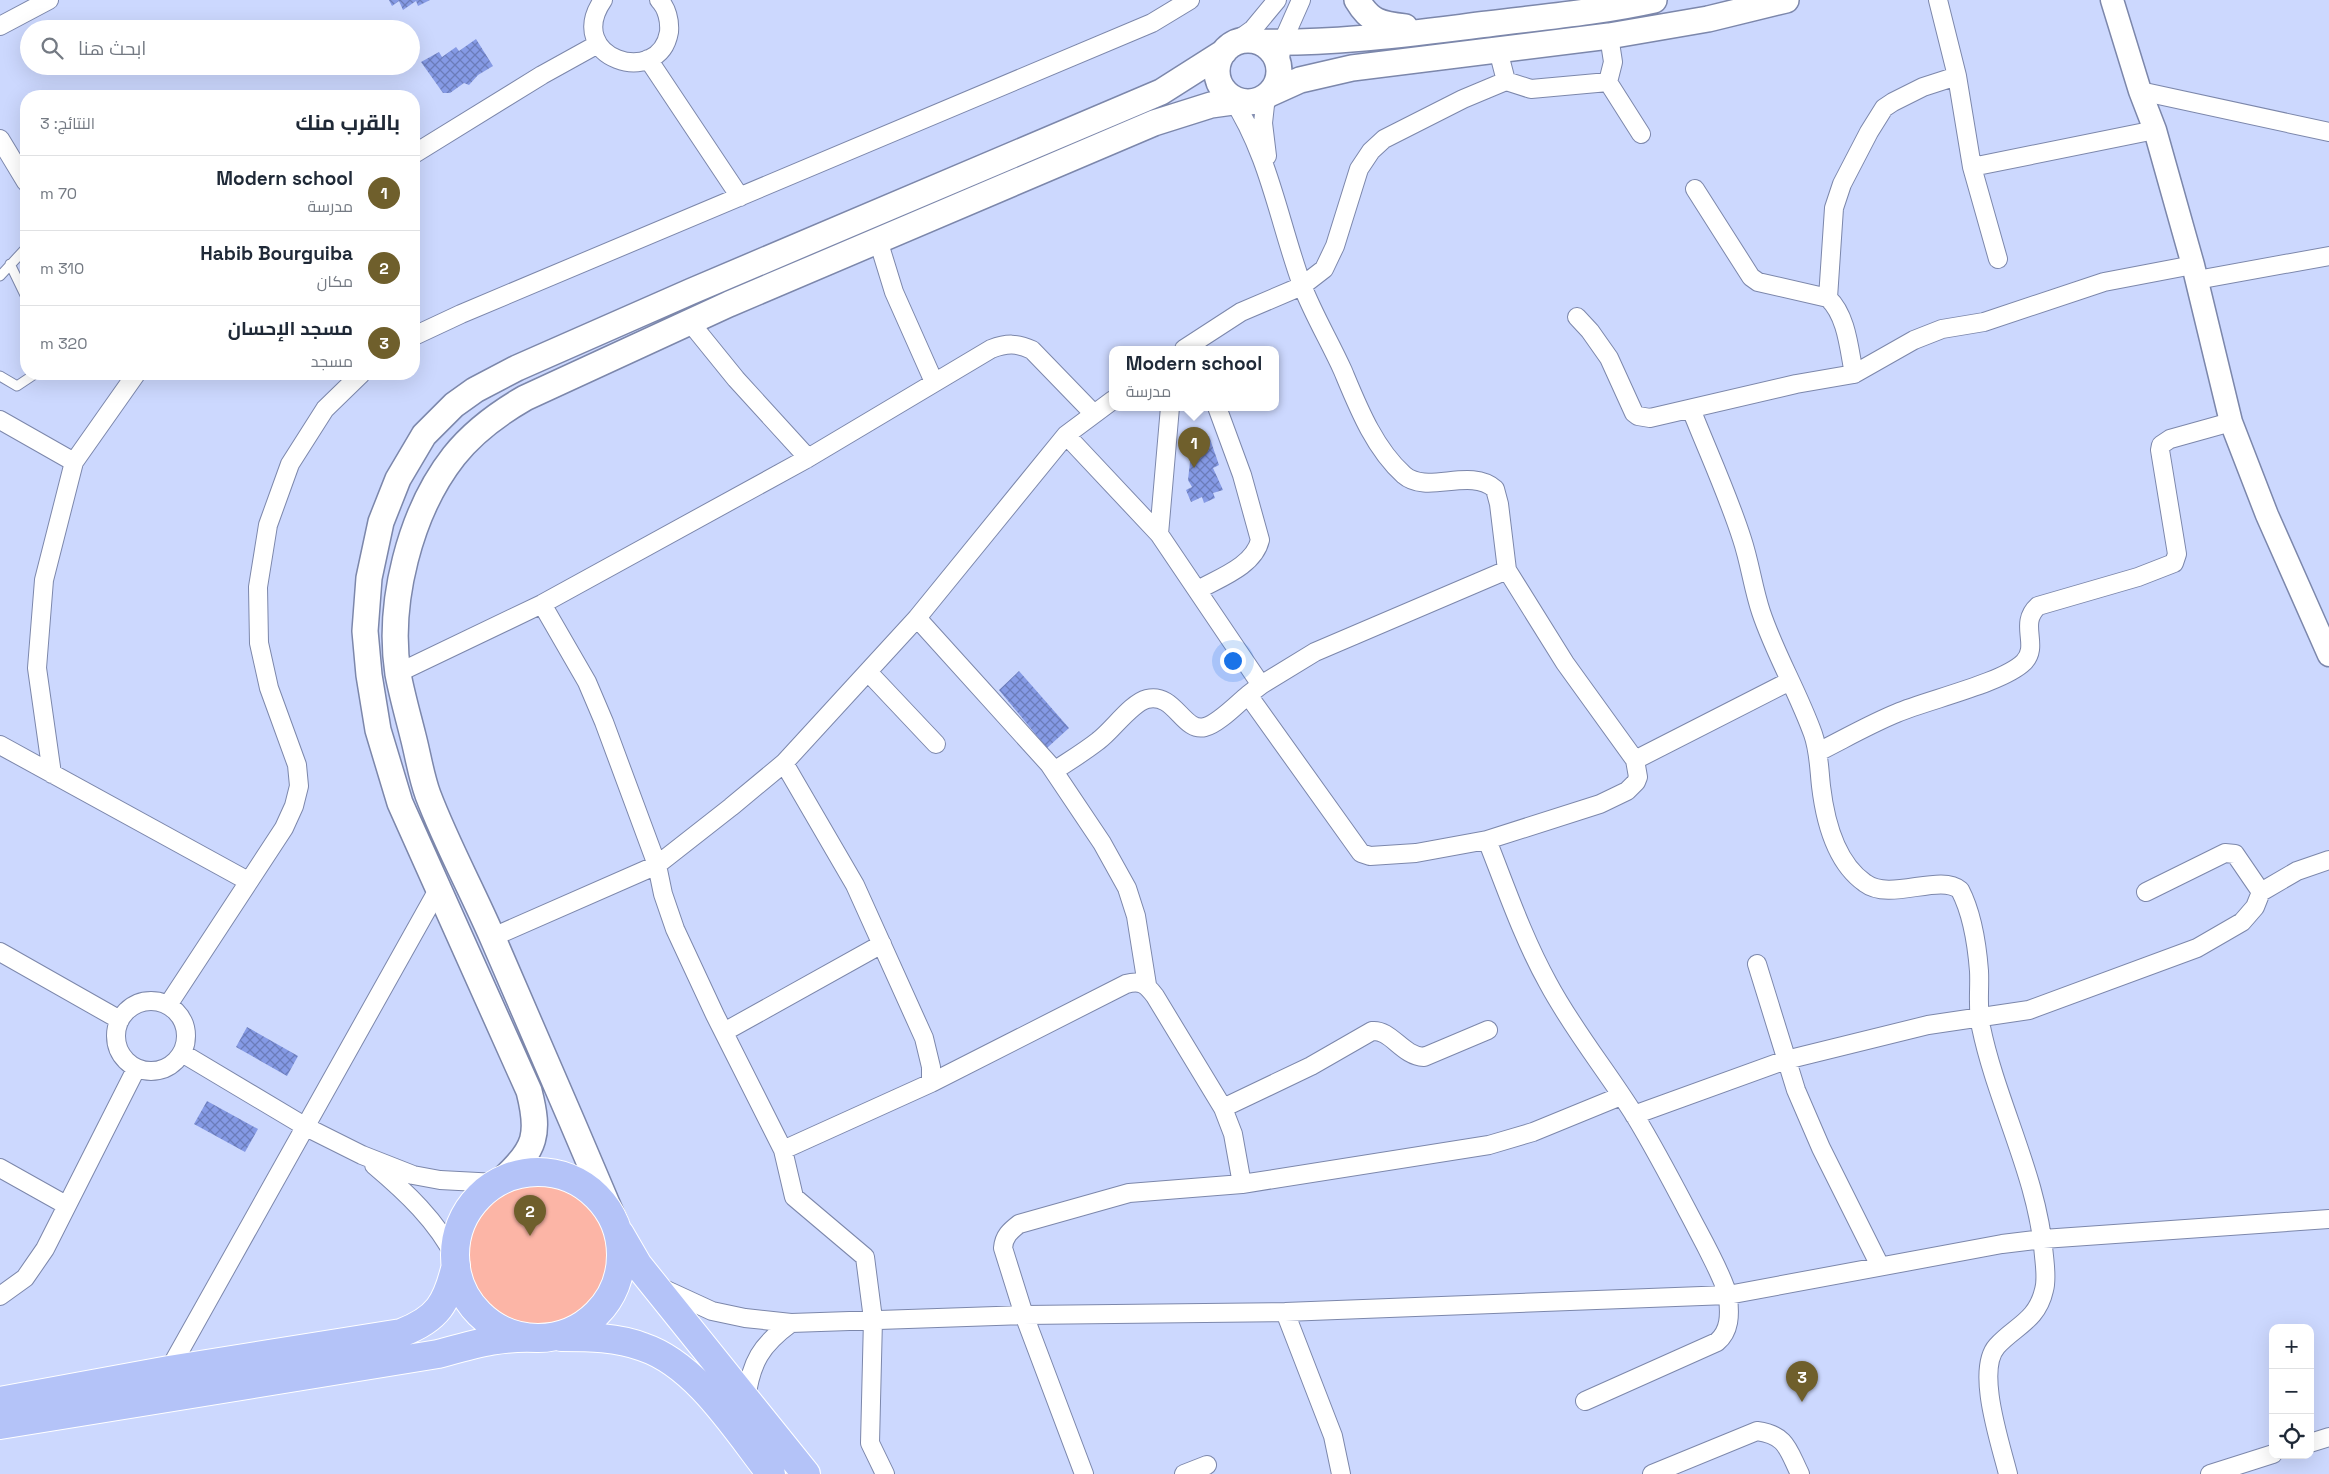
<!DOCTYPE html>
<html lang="ar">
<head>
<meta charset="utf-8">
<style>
  body { margin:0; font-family:"Space Grotesk",Cairo,sans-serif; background:#f2f2f3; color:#1f2937; direction:rtl }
  .controls { position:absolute; right:15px; bottom:15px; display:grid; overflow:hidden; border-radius:10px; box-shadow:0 5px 20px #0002 }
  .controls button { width:45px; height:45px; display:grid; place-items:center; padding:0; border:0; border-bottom:1px solid #e0e1e3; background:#fff; color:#1f2937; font:25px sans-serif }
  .you { position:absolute; left:1232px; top:660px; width:18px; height:18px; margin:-12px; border:4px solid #fff; border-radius:50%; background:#1a73e8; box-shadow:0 0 0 8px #1a73e833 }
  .badge { display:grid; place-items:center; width:32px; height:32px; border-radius:50%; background:#6f5f2c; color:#fff; font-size:16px; font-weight:700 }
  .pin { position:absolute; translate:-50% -41px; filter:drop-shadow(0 1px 2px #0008) }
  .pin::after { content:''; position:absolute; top:26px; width:18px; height:15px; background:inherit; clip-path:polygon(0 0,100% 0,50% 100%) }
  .popup { position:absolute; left:1109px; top:346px; width:170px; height:65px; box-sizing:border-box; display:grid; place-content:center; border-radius:10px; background:#fff; filter:drop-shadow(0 1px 4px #0005); font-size:16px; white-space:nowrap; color:#747a83 }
  .popup b { font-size:19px; color:#1f2937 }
  .popup::after { content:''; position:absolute; left:50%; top:100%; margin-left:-10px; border:10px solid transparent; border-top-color:#fff }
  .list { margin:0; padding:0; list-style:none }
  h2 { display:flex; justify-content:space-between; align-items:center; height:65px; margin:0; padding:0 20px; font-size:21px }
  h2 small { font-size:16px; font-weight:400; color:#747a83 }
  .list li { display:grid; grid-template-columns:32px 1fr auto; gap:15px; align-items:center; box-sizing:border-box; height:75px; padding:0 20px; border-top:1px solid #e0e1e3 }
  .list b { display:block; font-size:19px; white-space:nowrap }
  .list p { margin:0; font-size:16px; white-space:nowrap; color:#747a83 }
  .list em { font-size:16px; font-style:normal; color:#747a83 }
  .icon { flex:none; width:28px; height:28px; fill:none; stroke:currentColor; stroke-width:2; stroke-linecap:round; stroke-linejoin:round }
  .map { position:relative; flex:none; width:2329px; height:1474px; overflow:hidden; direction:ltr }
  .search { position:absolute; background:#fff; box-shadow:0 5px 20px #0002; left:20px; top:20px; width:400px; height:55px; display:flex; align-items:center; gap:12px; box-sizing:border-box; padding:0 18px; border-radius:28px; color:#747a83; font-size:19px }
  .panel { position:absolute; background:#fff; box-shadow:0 5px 20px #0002; left:20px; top:90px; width:400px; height:290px; border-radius:20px; direction:rtl }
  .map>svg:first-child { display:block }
  .green { fill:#fcb5a6 }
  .building { fill:url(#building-cross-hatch) }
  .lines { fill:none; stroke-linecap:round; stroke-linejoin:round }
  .service-casing { stroke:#7c87ab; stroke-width:11 }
  .minor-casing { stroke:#7c87ab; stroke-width:20 }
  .tertiary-casing { stroke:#7c87ab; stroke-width:25 }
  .secondary-casing { stroke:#7c87ab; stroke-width:28 }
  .trunk-casing { stroke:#fff; stroke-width:30 }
  .service { stroke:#fff; stroke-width:9 }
  .minor { stroke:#fff; stroke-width:18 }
  .tertiary { stroke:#fff; stroke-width:22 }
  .secondary { stroke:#fff; stroke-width:25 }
  .trunk { stroke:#b4c3f8; stroke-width:28 }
</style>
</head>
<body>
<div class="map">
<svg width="2329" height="1474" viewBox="0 0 2329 1474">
  <defs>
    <pattern id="building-cross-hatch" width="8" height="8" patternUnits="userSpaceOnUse" patternTransform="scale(1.25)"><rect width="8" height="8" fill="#859ae5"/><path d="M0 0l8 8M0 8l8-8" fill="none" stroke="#6b7cb9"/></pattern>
  </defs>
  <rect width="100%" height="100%" fill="#ccd8fe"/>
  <path class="green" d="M468 1254a70 70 0 1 1 140 0a70 70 0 1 1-140 0Z"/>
  <path class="building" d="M 389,0 L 430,0 L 418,6 L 416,1 L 403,10 L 399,1 L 392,6 Z
    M 476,39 L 493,66 L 478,75 L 469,85 L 464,83 L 450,93 L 443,93 L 421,62 L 439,52 L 442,57 L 456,47 L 459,51 Z
    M 1209,436 L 1219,465 L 1213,468 L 1223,490 L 1213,493 L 1215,498 L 1204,503 L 1202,497 L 1191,502 L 1186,490 L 1192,487 L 1188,480 L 1190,462 L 1198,460 L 1192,445 Z
    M 1019,671 L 1069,728 L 1047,748 L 999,690 Z
    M 247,1027 L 298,1056 L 287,1076 L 236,1047 Z
    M 207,1101 L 258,1129 L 245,1152 L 194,1124 Z"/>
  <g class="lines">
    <g class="service-casing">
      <path id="service" d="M 10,264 L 26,297
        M 0,276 L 26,248
        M 0,376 L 17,386 L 35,374"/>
    </g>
    <g class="minor-casing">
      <path id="minor" d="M 603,0 C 563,58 659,89 669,32 C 670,21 667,8 659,0
        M 0,26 L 49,0
        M 1231,45 L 1253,29 L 1277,0
        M 648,59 L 740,197
        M 1279,66 L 1282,43 L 1301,0
        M 1957,76 L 1972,167 L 1998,259
        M 1506,81 L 1531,89 L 1608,82 L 1613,62 L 1609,36
        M 1608,82 L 1641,134
        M 2140,91 L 2329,132
        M 1266,96 L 1263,123 L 1267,156
        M 1231,97 C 1269,154 1279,222 1302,285 C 1313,314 1330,342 1343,371 C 1358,407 1374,448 1404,475 C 1427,495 1470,467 1495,489 L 1499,504 L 1507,570 L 1565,663 L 1635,760 L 1790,681
        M 0,139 L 26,182
        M 414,154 L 542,75 L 598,44
        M 1972,167 L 2155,130
        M 1695,189 L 1751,277 L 1758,282 L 1828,298 C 1847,316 1849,349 1854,374
        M 878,240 L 894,292 L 934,382
        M 2197,280 L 2329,256
        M 1828,298 L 1834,208 L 1842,184 L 1869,132 L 1884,108 L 1893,102 L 1923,87 L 1957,76 L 1938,0
        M 1577,317 L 1590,331 L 1609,358 L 1634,413 L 1638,416 L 1650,418 L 1796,384 L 1854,374 L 1914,340 L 1942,329 L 1984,322 L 2104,282 L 2193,265
        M 689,321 L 736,379 L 808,458
        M 414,336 L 461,314 L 1152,23 L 1190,0
        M 1184,349 L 1241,312 L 1302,286 L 1324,269 L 1335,246 L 1359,169 L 1371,151 L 1384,139 L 1463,99 L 1506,81 L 1498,50
        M 1691,409 C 1708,452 1728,495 1742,539 C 1750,563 1753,588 1761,612 C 1775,654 1798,692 1813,734 C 1819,751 1819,768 1821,786 C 1825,820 1835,862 1865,883 C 1890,902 1940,873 1960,890 C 1972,913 1977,945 1979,971 C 1980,989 1977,1008 1981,1027 C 1997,1104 2038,1177 2044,1256 C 2045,1266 2047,1280 2044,1290 C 2037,1321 2015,1326 1997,1346 C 1975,1370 2001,1445 2008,1474
        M 0,420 L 74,462
        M 1066,435 L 1159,534 L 1261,685 L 1248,695 L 1361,853 L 1370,856 L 1416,853 L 1487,840 L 1600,804 L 1627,791 L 1636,782 L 1638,777 L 1635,760
        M 1159,534 L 1170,407
        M 1198,590 C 1219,578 1254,566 1260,540 L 1242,475 L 1217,407
        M 542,604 L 587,682 L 604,722 L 657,865 L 663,894 L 675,929 L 715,1015 L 783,1150 L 794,1197 L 865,1257 L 873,1319 L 870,1443 L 885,1474
        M 917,618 L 1049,764 L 1102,843 L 1127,888 L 1136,916 L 1147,985
        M 398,673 L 542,604 L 808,458 L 991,349 C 1007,343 1017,343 1032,350 L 1094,414
        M 869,673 L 936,744
        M 1261,685 L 1315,652 L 1507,570
        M 0,745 L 248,881
        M 1818,752 C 1844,739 1870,724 1897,713 C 1927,700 2003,683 2024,662 C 2040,645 2018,624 2038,606 L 2138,577 L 2174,563 L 2177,554 L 2160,450 L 2161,445 L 2170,439 L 2231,422
        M 784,763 L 855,885 L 924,1038 L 931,1067 L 931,1083
        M 1054,771 C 1069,761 1084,752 1098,741 C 1112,731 1131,703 1147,699 C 1175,692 1183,733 1205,727 C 1218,724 1237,704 1248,695
        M 52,774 L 37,668 L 44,580 L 74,462 L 136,374
        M 1487,840 C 1506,888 1523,938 1548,983 C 1573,1030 1607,1071 1635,1116 C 1657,1152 1677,1191 1697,1229 C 1704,1242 1726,1284 1728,1297 C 1730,1315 1730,1331 1717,1342 L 1585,1401
        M 2146,892 L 2225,853 L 2235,854 L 2261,892
        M 493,937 L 657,865 L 731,807 L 784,763 L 917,618 L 1066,435 L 1113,400
        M 0,952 L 120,1020
        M 1757,964 L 1796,1090 L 1821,1148 L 1880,1266
        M116 1036a35 35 0 1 1 70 0a35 35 0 1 1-70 0Z
        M 168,1005 L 284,828 L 294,806 L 299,786 L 297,765 L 269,688 L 259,643 L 258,587 L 268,525 L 290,464 L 325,409 L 361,374
        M 724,1032 L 882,944
        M 182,1053 L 306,1127 L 362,1155 L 413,1175 L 440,1180 L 497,1183
        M 1223,1108 L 1311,1066 L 1372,1031 C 1391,1029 1402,1056 1424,1057 L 1488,1030
        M 1634,1115 L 1786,1060 L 1928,1025 L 2029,1010 L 2197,948 L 2242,922 L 2255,907 L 2261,892 L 2297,871 L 2329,860
        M 783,1150 L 931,1083 L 1126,984 C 1141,980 1146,984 1155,996 L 1223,1108 L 1233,1134 L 1242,1184
        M 374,1165 C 406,1192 437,1221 456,1259
        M 0,1168 L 66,1205
        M 662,1288 L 712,1311 L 745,1318 L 791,1323 L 1024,1315 L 1285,1312 L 1728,1295 L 2002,1244 L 2043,1239 L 2329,1219
        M 0,1296 L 25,1278 L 45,1249 L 136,1069
        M 1285,1312 L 1333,1436 L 1341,1474
        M 169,1370 L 439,888
        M 746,1399 C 751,1362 761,1345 791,1323
        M 2310,1443 L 2329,1437
        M 1084,1474 L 1024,1315 L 1003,1248 C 1004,1236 1010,1231 1019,1224 L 1129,1193 L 1242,1184 L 1489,1145 L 1533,1132 L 1621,1096
        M 1184,1474 L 1207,1465
        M 1652,1474 L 1757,1431 C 1787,1435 1788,1450 1800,1474
        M 2210,1474 L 2273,1454"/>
    </g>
    <g class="tertiary-casing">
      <path id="tertiary" d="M 2112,0 L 2140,91 L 2155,130 L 2193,265 L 2231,422 L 2267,515 L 2329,655"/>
    </g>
    <g class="secondary-casing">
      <path id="secondary" d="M 1357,0 C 1370,22 1380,24 1405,27
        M1217 71a31 31 0 1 1 62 0a31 31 0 1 1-62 0Z
        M 1260,42 C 1336,44 1413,33 1488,24 C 1544,17 1600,12 1654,0
        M 1269,94 L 1300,80 L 1352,68 L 1609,36 L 1708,19 L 1786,0
        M 503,1179 C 536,1149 540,1134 529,1091 L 400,803 L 378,730 L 369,675 L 365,631 L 369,578 L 381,522 L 398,479 L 424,435 L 454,405 L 475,390 L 517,368 L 692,291 L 1161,92 L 1224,52
        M 616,1225 C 576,1130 535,1036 494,941 C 473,892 447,845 428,795 C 421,776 418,755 413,736 C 408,716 402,695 398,674 C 387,603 410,512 454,456 C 473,432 499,413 525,398 L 729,304 L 1154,123 L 1211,105 L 1240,101"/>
    </g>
    <g class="trunk-casing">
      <path id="trunk" d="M455 1255a83 83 0 1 1 166 0a83 83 0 1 1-166 0Z
        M 620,1234 L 638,1265 L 806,1474
        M 561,1337 C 589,1337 617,1337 643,1347 C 697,1365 737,1431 771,1474
        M 0,1401 L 169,1370 L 401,1333 C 438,1319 447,1303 456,1265
        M 0,1425 L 438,1354 C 475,1344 500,1336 538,1338"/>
    </g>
    <use href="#service" class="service"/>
    <use href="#minor" class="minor"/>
    <use href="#tertiary" class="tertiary"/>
    <use href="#secondary" class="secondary"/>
    <use href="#trunk" class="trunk"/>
  </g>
</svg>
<div class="controls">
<button>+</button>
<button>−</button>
<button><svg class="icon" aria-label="locate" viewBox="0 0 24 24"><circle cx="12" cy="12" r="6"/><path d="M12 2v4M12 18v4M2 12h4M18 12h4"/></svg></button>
</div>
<div class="you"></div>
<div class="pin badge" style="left:1194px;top:468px">1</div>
<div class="popup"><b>Modern school</b>مدرسة</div>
<div class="pin badge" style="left:530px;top:1236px">2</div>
<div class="pin badge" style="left:1802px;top:1402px">3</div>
<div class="search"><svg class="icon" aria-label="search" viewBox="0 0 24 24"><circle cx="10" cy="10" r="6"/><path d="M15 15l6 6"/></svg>ابحث هنا</div>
<section class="panel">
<h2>بالقرب منك<small>النتائج: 3</small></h2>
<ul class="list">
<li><span class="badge">1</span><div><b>Modern school</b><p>مدرسة</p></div><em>70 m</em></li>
<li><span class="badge">2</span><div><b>Habib Bourguiba</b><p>مكان</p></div><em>310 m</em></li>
<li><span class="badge">3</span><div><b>مسجد الإحسان</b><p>مسجد</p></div><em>320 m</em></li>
</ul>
</section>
</div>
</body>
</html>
